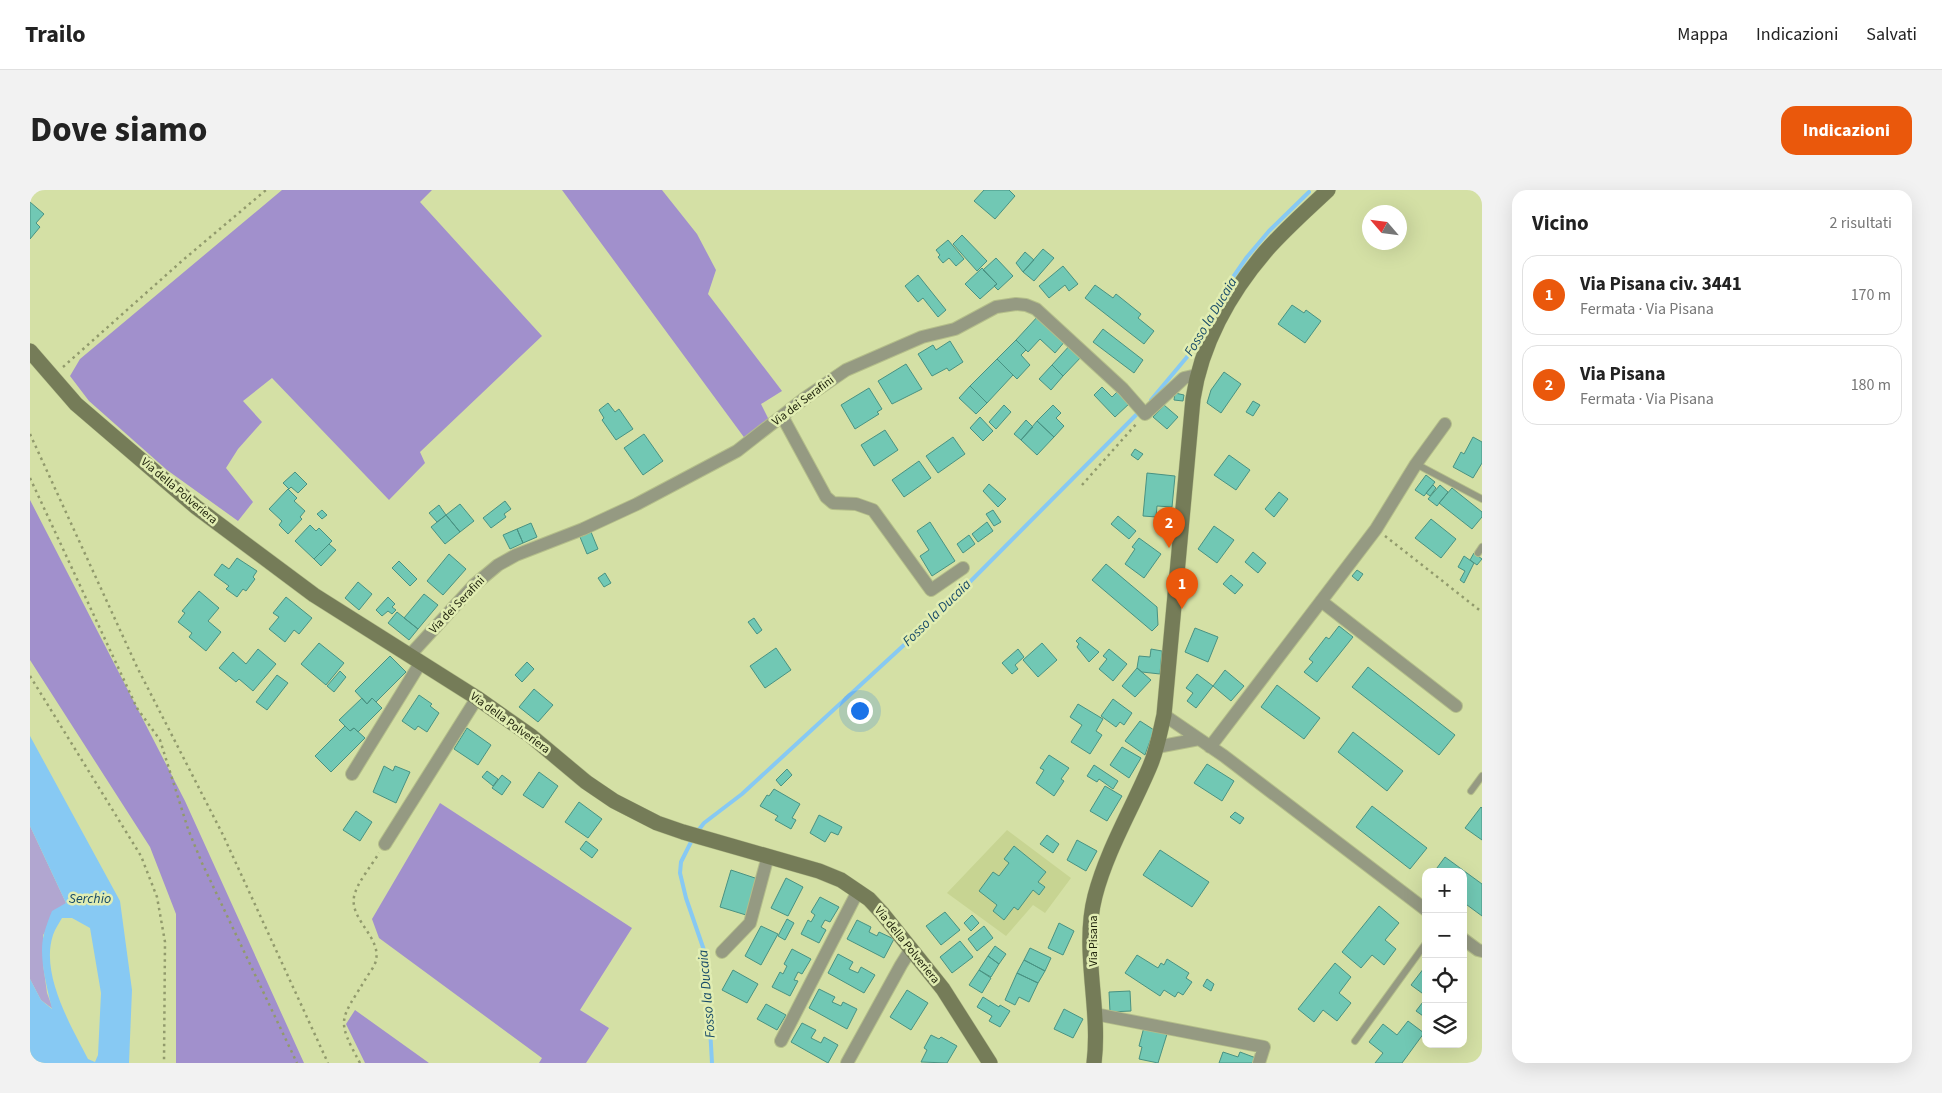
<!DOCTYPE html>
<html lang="it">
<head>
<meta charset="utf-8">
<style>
  body { margin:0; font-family:"Source Sans 3",sans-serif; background:#f2f2f2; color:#222 }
  .controls { position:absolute; right:15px; bottom:15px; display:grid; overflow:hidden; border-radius:10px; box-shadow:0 5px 20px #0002 }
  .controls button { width:45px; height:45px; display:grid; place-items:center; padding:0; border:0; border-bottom:1px solid #e0e0e0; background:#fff; color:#222; font:25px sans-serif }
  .compass { position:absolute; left:1332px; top:15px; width:45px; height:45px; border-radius:50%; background:#fff; box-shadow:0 5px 20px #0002; rotate:298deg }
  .you { position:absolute; left:829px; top:520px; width:18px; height:18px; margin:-12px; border:4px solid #fff; border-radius:50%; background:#1a73e8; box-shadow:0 0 0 8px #1a73e833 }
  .badge { display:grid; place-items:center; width:32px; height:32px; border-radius:50%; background:#ea580c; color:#fff; font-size:16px; font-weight:700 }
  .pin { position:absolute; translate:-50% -41px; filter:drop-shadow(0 1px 2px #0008) }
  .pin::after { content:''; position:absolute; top:26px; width:18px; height:15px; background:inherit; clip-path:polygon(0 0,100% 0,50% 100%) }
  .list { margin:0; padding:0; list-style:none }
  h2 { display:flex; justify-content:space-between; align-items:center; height:65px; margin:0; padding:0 20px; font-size:21px }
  h2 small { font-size:16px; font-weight:400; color:#767676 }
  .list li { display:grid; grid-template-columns:32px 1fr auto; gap:15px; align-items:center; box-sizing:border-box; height:80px; margin:0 10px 10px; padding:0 10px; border:1px solid #e0e0e0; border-radius:15px }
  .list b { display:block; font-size:19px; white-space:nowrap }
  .list p { margin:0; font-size:16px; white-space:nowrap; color:#767676 }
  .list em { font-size:16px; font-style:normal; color:#767676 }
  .icon { flex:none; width:28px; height:28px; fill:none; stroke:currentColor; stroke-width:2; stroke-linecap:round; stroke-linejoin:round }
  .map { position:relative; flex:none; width:1452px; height:873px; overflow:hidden; border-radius:15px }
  header { display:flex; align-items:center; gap:30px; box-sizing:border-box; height:70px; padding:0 25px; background:#fff; border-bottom:1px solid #e0e0e0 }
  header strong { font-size:24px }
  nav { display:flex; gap:28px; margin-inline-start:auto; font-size:18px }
  .intro { display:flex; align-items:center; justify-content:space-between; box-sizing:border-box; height:120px; padding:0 30px }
  h1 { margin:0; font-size:35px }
  .button { padding:12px 22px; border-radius:15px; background:#ea580c; color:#fff; font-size:18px; font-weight:700 }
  main { display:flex; gap:30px; padding:0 30px }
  aside { flex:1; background:#fff; border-radius:15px; box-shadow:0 5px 20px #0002 }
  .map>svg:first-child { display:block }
  .built { fill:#c7d492 }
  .green { fill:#b1a6d0 }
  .forest { fill:#a190cc }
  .water { fill:#87c9f3; fill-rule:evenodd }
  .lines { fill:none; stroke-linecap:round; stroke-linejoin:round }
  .stream { stroke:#87c9f3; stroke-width:4 }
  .building { fill:#71c8b4; stroke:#499282 }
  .lane-casing { stroke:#b4be8a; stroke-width:8 }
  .street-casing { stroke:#b4be8a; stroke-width:14 }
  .secondary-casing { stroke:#b4be8a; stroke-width:16 }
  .path { stroke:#919a6c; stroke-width:2.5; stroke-dasharray:2.5 4; stroke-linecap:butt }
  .lane { stroke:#959a82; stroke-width:6 }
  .street { stroke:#959a82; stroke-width:12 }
  .secondary { stroke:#757c58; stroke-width:15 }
  .labels { text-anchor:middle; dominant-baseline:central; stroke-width:5; stroke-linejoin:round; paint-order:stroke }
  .street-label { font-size:12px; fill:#21250e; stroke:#e1edb2 }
  .water-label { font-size:14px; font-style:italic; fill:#194c68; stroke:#e1edb2 }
</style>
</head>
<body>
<header>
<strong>Trailo</strong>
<nav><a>Mappa</a><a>Indicazioni</a><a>Salvati</a></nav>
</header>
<div class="intro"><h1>Dove siamo</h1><a class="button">Indicazioni</a></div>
<main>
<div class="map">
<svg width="1452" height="873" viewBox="0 0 1452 873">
  <rect width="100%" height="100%" fill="#d4e0a5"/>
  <path class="built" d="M 977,640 L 1041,688 L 1015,723 L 1003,715 L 976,746 L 917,703 Z"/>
  <path class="green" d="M 0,636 L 36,713 L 13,745 L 13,774 L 17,803 L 23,819 L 11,810 L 0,789 Z"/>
  <path class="forest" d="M 252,0 L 402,0 L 390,12 L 512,146 L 390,262 L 395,273 L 359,310 L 242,188 L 213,211 L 232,232 L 208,259 L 196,278 L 223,312 L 208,331 L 137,280 L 59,211 L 40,186 L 50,169 Z
    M 532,0 L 632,0 L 667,44 L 686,80 L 678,104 L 752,201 L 731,214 L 740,232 L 716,250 Z
    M 0,310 L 155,611 L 274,873 L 146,873 L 146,724 L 120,657 L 0,470 Z
    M 410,613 L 602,738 L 550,820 L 579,838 L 556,873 L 509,873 L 512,868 L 349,748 L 342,729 Z
    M 325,820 L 399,873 L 335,873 L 316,834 Z"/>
  <path class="water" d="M 0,546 L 90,711 L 102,800 L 99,873 L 0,873 L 0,789 L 11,810 L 22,819 C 17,797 8,766 14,744 C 16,736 19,728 22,721 L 36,713 L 0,636 ZM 32,728 L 42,728 L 60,738 L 71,803 L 68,865 L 65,872 L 58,869 C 41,836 10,784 23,745 C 25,739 29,733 32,728 Z"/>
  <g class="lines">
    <path class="stream" d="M 1121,210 L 1157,167 L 1201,90 L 1217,67 L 1239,41 L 1279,2
      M 667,642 L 674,633 L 712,604 L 911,421 L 1109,222
      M 663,648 L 651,672 L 650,683 L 656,708 L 676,766 L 682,873"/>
  </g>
  <path class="building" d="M 954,0 L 979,0 L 985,6 L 965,29 L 944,11 Z
    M 0,12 L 14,24 L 6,33 L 10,37 L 0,49 Z
    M 932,45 L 957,71 L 947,81 L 923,54 Z
    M 918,50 L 934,69 L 926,76 L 919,68 L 913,73 L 908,67 L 910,65 L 906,60 Z
    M 1013,59 L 1024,68 L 1004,91 L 993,82 Z
    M 995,62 L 1004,70 L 993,82 L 986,73 Z
    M 966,68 L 983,86 L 968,100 L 964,96 L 967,94 L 953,80 Z
    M 1033,76 L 1048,94 L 1039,101 L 1035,95 L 1019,108 L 1009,96 Z
    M 952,78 L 967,94 L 950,109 L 935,94 Z
    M 888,85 L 916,120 L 908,127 L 893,108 L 888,112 L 875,96 Z
    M 1065,95 L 1083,108 L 1086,104 L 1111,124 L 1108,128 L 1124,141 L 1114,154 L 1055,108 Z
    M 1262,115 L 1274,123 L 1276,120 L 1291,131 L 1275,153 L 1248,134 Z
    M 1009,125 L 1036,150 L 1025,163 L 1010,149 L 998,162 L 986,150 Z
    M 1073,139 L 1113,170 L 1104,183 L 1063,152 Z
    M 986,150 L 996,160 L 991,165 L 1000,175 L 987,189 L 967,169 Z
    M 920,151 L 933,172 L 919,181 L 917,178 L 902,186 L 888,164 L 903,155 L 906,160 Z
    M 1041,154 L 1053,165 L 1033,186 L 1022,175 Z
    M 967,169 L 983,185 L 957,213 L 940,196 Z
    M 876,174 L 892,199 L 862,214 L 848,191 Z
    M 1022,175 L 1033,186 L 1021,200 L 1009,189 Z
    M 1194,182 L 1211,194 L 1191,223 L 1177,213 L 1181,200 Z
    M 940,196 L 957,213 L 946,224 L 929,208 Z
    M 1072,197 L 1082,207 L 1089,200 L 1101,212 L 1085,227 L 1064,205 Z
    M 839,198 L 852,219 L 847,222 L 849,224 L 825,239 L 811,215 Z
    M 1145,203 L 1154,205 L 1153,211 L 1144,210 Z
    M 1223,211 L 1230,215 L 1223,226 L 1216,222 Z
    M 578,213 L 585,222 L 589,219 L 603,239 L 586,250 L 572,230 L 574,228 L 569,220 Z
    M 974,215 L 981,222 L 966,239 L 959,232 Z
    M 1023,215 L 1031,223 L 1026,228 L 1034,236 L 1024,247 L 1007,231 Z
    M 1134,215 L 1148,227 L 1137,239 L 1123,227 Z
    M 950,227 L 963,241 L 953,251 L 940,238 Z
    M 996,230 L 1003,237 L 991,250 L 984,244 Z
    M 1007,231 L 1024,247 L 1007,265 L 991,250 Z
    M 855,240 L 868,260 L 844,276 L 831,255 Z
    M 614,244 L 633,271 L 613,285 L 594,258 Z
    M 923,247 L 935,264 L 908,283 L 896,266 Z
    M 1443,247 L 1452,252 L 1452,273 L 1443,288 L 1423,277 L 1431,262 L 1434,264 Z
    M 1105,259 L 1113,264 L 1108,270 L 1101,265 Z
    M 1199,265 L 1220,280 L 1206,300 L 1184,285 Z
    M 889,271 L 901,288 L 874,307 L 862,290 Z
    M 265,282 L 277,294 L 268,303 L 261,297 L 259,299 L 253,293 Z
    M 1117,283 L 1145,286 L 1142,317 L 1127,316 L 1126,327 L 1113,326 Z
    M 1396,285 L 1405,292 L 1394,306 L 1385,300 Z
    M 959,294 L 976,309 L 968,317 L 953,301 Z
    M 1403,295 L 1406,298 L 1400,306 L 1396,303 Z
    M 1410,295 L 1418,302 L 1407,316 L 1398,309 Z
    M 1422,298 L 1452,322 L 1452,327 L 1442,339 L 1409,313 Z
    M 258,299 L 267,308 L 264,311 L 275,321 L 270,327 L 272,329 L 258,344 L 249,335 L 252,331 L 239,319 Z
    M 1249,302 L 1258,309 L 1244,327 L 1235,319 Z
    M 475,311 L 481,319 L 474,324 L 476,327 L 461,338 L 453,328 Z
    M 430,314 L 444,331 L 430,342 L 416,325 Z
    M 409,315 L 416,325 L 407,332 L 399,323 Z
    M 292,320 L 297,325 L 292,329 L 287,324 Z
    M 963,320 L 971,332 L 964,336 L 956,324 Z
    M 416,325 L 430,342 L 415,354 L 401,337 Z
    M 1088,326 L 1106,341 L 1099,349 L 1081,334 Z
    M 1401,329 L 1426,349 L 1411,368 L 1385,348 Z
    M 900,332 L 925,371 L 902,386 L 890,366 L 899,360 L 887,341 Z
    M 957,332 L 963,341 L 948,352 L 942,344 Z
    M 501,333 L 507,347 L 493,353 L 487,339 Z
    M 280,335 L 286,341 L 289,338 L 302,351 L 284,369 L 265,351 Z
    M 1184,336 L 1204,350 L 1187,373 L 1168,359 Z
    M 487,339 L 493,353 L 480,359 L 473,345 Z
    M 561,342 L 568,359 L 557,364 L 550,347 Z
    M 939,345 L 945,354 L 933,363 L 927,354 Z
    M 1109,348 L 1131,364 L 1114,388 L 1095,374 L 1105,359 L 1102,357 Z
    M 299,354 L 306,360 L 291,376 L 284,369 Z
    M 1223,362 L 1236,373 L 1228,383 L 1215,372 Z
    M 1444,363 L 1452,369 L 1447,375 L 1440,370 Z
    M 419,364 L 436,379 L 413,405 L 397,391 Z
    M 1434,366 L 1444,373 L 1434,393 L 1430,390 L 1435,381 L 1428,377 Z
    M 207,368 L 227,381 L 223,387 L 225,389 L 216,401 L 213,399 L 207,407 L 196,399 L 199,396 L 184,385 L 192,374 L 199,379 Z
    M 369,371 L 387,389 L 380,396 L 362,378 Z
    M 1076,374 L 1127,417 L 1128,435 L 1122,441 L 1062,390 Z
    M 1327,380 L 1333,384 L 1328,391 L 1322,386 Z
    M 575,383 L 581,393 L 574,397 L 568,388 Z
    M 1201,385 L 1213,395 L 1205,404 L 1193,394 Z
    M 328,392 L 342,404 L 329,420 L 315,408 Z
    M 169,401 L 189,418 L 178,431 L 191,442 L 176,461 L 159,447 L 162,443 L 148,432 L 155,423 L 152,421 Z
    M 394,404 L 408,415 L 388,439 L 374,428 Z
    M 256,407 L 282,428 L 269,444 L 264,440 L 255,452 L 239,439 L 249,427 L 243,423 Z
    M 358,407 L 365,414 L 362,417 L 366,420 L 362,424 L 358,421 L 352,426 L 346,420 Z
    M 367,422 L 388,439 L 379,450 L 358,433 Z
    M 724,428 L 732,440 L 727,444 L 718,432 Z
    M 1309,436 L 1323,447 L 1287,492 L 1274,482 L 1283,472 L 1279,469 L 1296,447 L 1299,449 Z
    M 1165,438 L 1188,447 L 1178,472 L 1155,462 Z
    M 1050,447 L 1069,462 L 1059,472 L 1047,457 L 1049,454 L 1046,451 Z
    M 289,453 L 314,473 L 296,495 L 271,474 Z
    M 1012,453 L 1027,470 L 1008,487 L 993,470 Z
    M 746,458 L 761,480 L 735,498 L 720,476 Z
    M 228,459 L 246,474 L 223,501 L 209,489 L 206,492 L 189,478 L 203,462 L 216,474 Z
    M 988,459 L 994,467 L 985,475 L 988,479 L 982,484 L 972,473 Z
    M 1079,459 L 1097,474 L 1083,491 L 1069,479 L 1077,469 L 1073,466 Z
    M 1121,459 L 1132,461 L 1130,484 L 1112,482 L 1107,478 L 1109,466 L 1120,467 Z
    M 360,466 L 376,482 L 346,512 L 342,508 L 337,514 L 325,501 Z
    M 497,472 L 504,479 L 492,492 L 485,485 Z
    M 1338,477 L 1425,545 L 1409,565 L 1322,497 Z
    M 1107,478 L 1121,490 L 1105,507 L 1092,496 Z
    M 1195,480 L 1214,496 L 1201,511 L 1183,496 Z
    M 310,481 L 316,487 L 304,502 L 297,496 Z
    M 1167,484 L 1183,496 L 1166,518 L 1157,511 L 1163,503 L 1156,498 Z
    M 247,485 L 258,493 L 237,520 L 226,512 Z
    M 1247,495 L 1290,528 L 1274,549 L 1231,517 Z
    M 504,499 L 523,515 L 508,532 L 489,517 Z
    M 389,505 L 402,514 L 400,516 L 409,523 L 397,542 L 388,536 L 385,540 L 372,531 Z
    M 332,508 L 337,514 L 342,508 L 352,518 L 328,542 L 324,538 L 320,541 L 309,530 Z
    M 1083,509 L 1102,523 L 1094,535 L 1090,532 L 1086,537 L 1071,526 Z
    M 1048,514 L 1073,529 L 1066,541 L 1072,545 L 1060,564 L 1041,552 L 1052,535 L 1040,527 Z
    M 1110,531 L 1124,540 L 1115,565 L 1095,551 Z
    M 315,536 L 320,541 L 324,538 L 335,548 L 301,582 L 285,566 Z
    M 437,538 L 461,555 L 448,575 L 424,559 Z
    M 1323,542 L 1373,581 L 1357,601 L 1308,562 Z
    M 1092,557 L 1111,568 L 1099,588 L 1080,575 Z
    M 1019,565 L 1039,578 L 1031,589 L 1034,591 L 1024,606 L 1006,593 L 1014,580 L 1010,578 Z
    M 1177,574 L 1204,591 L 1192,611 L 1164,593 Z
    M 1064,575 L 1088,591 L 1083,599 L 1069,589 L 1067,592 L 1057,586 Z
    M 354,576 L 363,581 L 365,576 L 380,582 L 366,613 L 343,602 Z
    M 757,579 L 762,585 L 751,596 L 746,590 Z
    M 457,581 L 468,589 L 463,596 L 452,587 Z
    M 509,582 L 528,596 L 513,618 L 493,605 Z
    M 472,585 L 481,592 L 472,605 L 462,598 Z
    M 1075,596 L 1092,606 L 1077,631 L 1060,621 Z
    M 744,599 L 770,614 L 762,628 L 766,630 L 761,639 L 745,630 L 748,626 L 730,616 L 737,605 L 739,606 Z
    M 549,612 L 572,629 L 558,648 L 535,632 Z
    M 1342,616 L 1397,658 L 1380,679 L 1326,637 Z
    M 1451,617 L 1452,618 L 1452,650 L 1435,638 Z
    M 326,621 L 342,632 L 330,651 L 313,640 Z
    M 1205,622 L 1214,628 L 1210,634 L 1200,627 Z
    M 789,625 L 812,637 L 808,645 L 801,642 L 795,652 L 780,643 Z
    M 1017,645 L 1029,654 L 1023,663 L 1010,654 Z
    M 1047,650 L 1067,661 L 1056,681 L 1037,670 Z
    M 556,651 L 568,660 L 562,668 L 550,659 Z
    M 984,656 L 1016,682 L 1008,692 L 1015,697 L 1009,705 L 1003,700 L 988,720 L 984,717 L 974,730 L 963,721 L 967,715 L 949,701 L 963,682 L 969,686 L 979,673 L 974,669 Z
    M 1130,660 L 1179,692 L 1162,717 L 1113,685 Z
    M 1415,667 L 1452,694 L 1452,726 L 1433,712 L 1433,682 L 1404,682 Z
    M 701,680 L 728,689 L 716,725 L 690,717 Z
    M 756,688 L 773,697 L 758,726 L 741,718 Z
    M 790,707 L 809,717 L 800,732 L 795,730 L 791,737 L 796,740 L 789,753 L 771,744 L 778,730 L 781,732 L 785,725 L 781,722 Z
    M 1349,716 L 1369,733 L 1355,750 L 1366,759 L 1354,775 L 1342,765 L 1331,778 L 1312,762 Z
    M 915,722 L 930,740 L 911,755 L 896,736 Z
    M 942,725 L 949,733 L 941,741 L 934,733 Z
    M 757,729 L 764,733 L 755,750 L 748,746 Z
    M 827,730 L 841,737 L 839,742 L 847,746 L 849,742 L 864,749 L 854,768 L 817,749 Z
    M 1029,733 L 1044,741 L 1033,765 L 1018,758 Z
    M 731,736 L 748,744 L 731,775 L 715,766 Z
    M 954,736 L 963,748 L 947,761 L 938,749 Z
    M 930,751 L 943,767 L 922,783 L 910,767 Z
    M 965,756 L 976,764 L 969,774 L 958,766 Z
    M 1000,758 L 1021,768 L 1015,781 L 994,770 Z
    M 762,759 L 781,769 L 772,784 L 768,782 L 764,790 L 768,791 L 760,806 L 742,797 L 750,782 L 753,784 L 757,776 L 754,774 Z
    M 808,764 L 823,772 L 819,779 L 828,783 L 831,777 L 845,785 L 834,803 L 798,783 Z
    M 1107,765 L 1128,778 L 1131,773 L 1134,775 L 1137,769 L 1159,783 L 1156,788 L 1162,792 L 1153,805 L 1148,802 L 1145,807 L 1134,800 L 1130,806 L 1095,783 Z
    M 958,766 L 969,774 L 961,787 L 949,780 Z
    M 994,770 L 1015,781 L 1008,793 L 987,783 Z
    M 1305,773 L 1321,787 L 1309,803 L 1321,813 L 1307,831 L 1293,820 L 1284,832 L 1268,819 Z
    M 1394,778 L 1396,779 L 1396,806 L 1381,795 Z
    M 703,780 L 728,794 L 717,813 L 692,800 Z
    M 949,780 L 961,788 L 952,803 L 939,795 Z
    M 987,783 L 1008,793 L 999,812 L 989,807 L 985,815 L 975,810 Z
    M 1177,789 L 1184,794 L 1181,801 L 1173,796 Z
    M 789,799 L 805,807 L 802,812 L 811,816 L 813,812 L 827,819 L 817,839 L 779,818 Z
    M 877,800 L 898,813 L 881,840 L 860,827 Z
    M 1100,801 L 1101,821 L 1080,822 L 1079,802 Z
    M 953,807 L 969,817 L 970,815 L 980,821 L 970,837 L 959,831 L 962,826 L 947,817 Z
    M 1396,808 L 1396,828 L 1386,821 Z
    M 736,814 L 756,825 L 747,840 L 727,829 Z
    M 1034,819 L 1053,829 L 1043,848 L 1024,839 Z
    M 1378,831 L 1394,843 L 1372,873 L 1345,873 L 1353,863 L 1339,852 L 1353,834 L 1367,845 Z
    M 772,833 L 786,840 L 781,848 L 791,853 L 794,847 L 808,855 L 798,873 L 761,852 Z
    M 1114,837 L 1137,844 L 1128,873 L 1109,869 L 1112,857 L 1109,856 Z
    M 901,845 L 909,849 L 911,847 L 927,856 L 917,873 L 891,872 L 897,860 L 894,858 Z
    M 1193,862 L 1208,867 L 1210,862 L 1226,868 L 1224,873 L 1189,873 Z"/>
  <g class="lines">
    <g class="lane-casing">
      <path id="lane" d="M 1386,274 L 1452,309
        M 1448,363 L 1452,357
        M 1441,601 L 1452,586
        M 1325,851 L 1396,753"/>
    </g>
    <g class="street-casing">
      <path id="street" d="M 752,226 L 796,307 L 803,313 L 826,314 L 843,320 L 901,400 L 933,378
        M 1291,411 L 1426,516
        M 380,465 L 444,395 L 468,375 L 486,365 L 553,339 L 607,314 L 707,261 L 775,208 L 816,180 L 892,147 L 925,139 L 966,117 L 986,114 L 996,115 L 1006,119 L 1093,199 L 1115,224 L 1154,188 L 1167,185
        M 1134,525 L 1194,566 L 1396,720
        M 1127,557 L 1169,549
        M 1180,557 L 1346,339 L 1386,274 L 1415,234
        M 322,584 L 391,472
        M 355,654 L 447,508
        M 1433,749 L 1448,760 L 1452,761
        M 692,762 L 720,733 L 738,666
        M 1065,824 L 1234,857 L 1229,873
        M 751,851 L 828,701
        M 817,873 L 871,775 L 881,759"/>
    </g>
    <g class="secondary-casing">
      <path id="secondary" d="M 0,161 L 46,214 L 166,317 L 284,405 L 447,508 L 501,546 L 556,592 L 584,611 L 627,633 L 653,642 L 789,681 L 811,690 L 839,709 L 852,723 L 913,799 L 960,873
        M 1064,873 C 1071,818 1051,760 1065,706 C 1077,660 1102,619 1120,576 C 1127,560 1130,542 1134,525 L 1163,209 C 1171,155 1199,104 1235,62 C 1254,40 1277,20 1298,0"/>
    </g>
    <path class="path" d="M 33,177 L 153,70 L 236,0
      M 0,244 L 107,477 L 193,645 L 298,873
      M 0,288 L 107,518 L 130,550 L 158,639 L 172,673 L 267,873
      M 1052,295 L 1108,232
      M 1355,346 L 1452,422
      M 0,486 L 111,666 L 127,707 L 135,752 L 134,873
      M 330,873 C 306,829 310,831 335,790 C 338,784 345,777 346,770 C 351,747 320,730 324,707 C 326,694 342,675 349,663"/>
    <use href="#lane" class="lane"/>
    <use href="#street" class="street"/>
    <use href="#secondary" class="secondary"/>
  </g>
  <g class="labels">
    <g class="street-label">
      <text transform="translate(773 211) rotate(-37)">Via dei Serafini</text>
      <text transform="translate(149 301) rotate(40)">Via della Polveriera</text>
      <text transform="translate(427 415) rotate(-46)">Via dei Serafini</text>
      <text transform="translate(480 533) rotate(36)">Via della Polveriera</text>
      <text transform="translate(1063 751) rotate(-90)">Via Pisana</text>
      <text transform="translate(877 755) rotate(51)">Via della Polveriera</text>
    </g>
    <g class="water-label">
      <text transform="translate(1181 127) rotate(-59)">Fosso la Ducaia</text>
      <text transform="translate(907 423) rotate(-44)">Fosso la Ducaia</text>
      <text x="60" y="709">Serchio</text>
      <text transform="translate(677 804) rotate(-95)">Fosso la Ducaia</text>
    </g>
  </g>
</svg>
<div class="controls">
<button>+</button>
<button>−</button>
<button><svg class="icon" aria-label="locate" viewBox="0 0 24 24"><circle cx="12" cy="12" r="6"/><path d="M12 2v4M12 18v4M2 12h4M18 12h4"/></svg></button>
<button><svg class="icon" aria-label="layers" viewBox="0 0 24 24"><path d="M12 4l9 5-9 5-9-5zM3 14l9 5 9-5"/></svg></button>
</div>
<svg class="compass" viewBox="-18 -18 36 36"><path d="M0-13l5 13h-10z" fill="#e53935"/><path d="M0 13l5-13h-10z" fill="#767676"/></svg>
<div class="you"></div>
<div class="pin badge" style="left:1152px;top:419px">1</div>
<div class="pin badge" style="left:1139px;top:358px">2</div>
</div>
<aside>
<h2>Vicino<small>2 risultati</small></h2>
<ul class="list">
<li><span class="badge">1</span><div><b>Via Pisana civ. 3441</b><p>Fermata · Via Pisana</p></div><em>170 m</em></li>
<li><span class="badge">2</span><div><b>Via Pisana</b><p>Fermata · Via Pisana</p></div><em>180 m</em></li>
</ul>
</aside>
</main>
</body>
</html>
